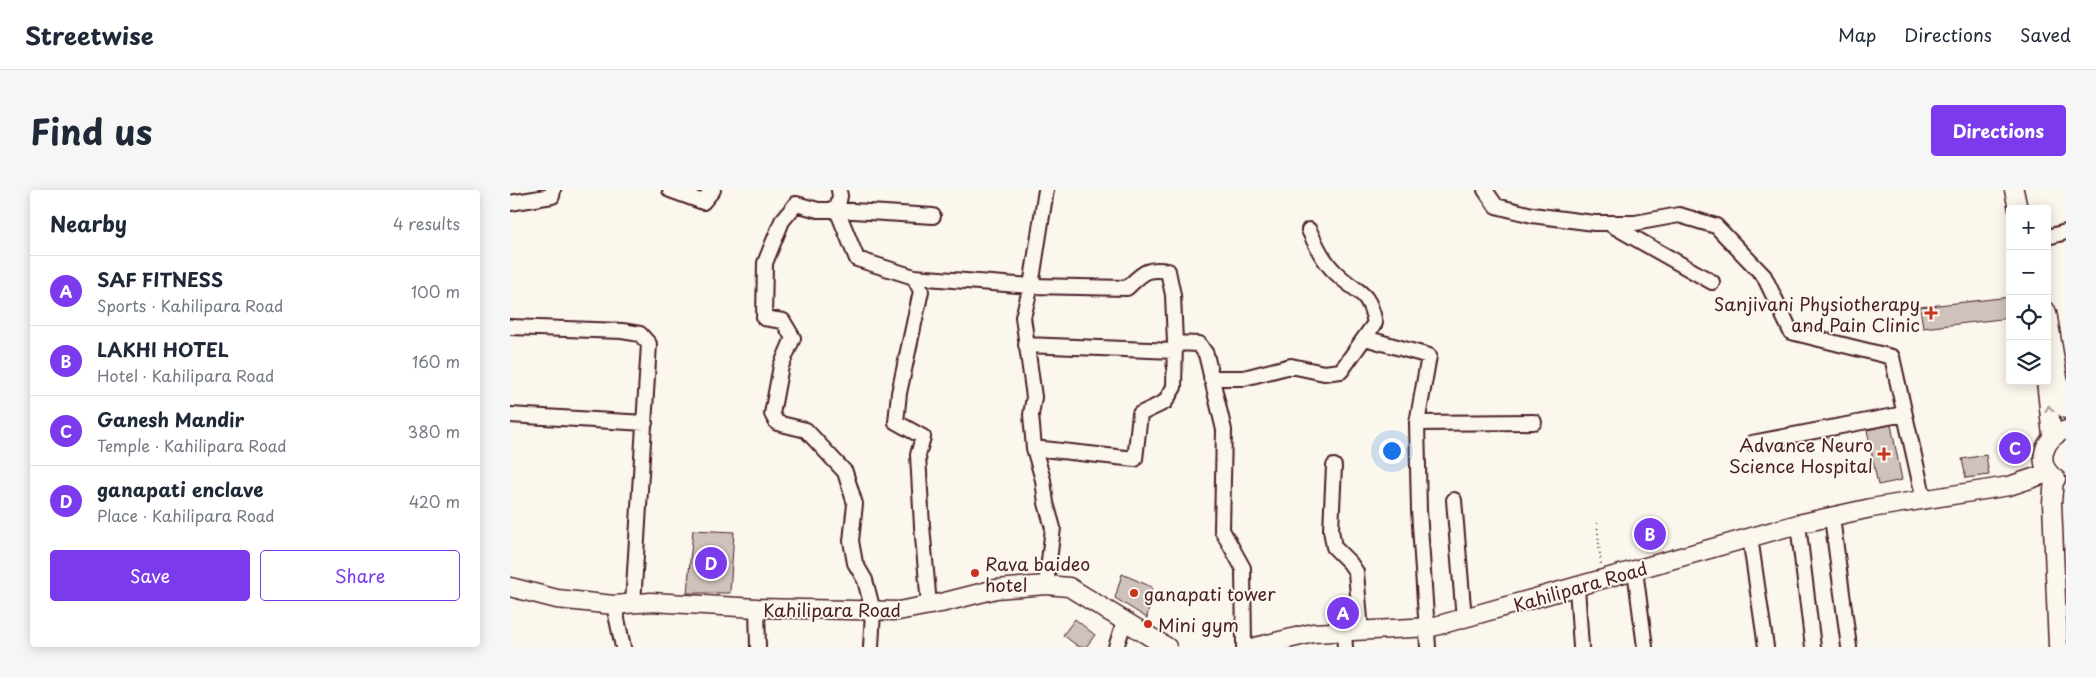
<!DOCTYPE html>
<html lang="en">
<head>
<meta charset="utf-8">
<style>
  body { margin:0; font-family:"Playpen Sans",sans-serif; background:#f6f6f7; color:#1f2937 }
  .controls { position:absolute; right:15px; top:15px; display:grid; overflow:hidden; border-radius:5px; box-shadow:0 2px 12px #0003 }
  .controls button { width:45px; height:45px; display:grid; place-items:center; padding:0; border:0; border-bottom:1px solid #e0e1e3; background:#fff; color:#1f2937; font:25px sans-serif }
  .you { position:absolute; left:881px; top:260px; width:18px; height:18px; margin:-12px; border:4px solid #fff; border-radius:50%; background:#1a73e8; box-shadow:0 0 0 8px #1a73e833 }
  .badge { display:grid; place-items:center; width:32px; height:32px; border-radius:50%; background:#7c3aed; color:#fff; font-size:16px; font-weight:700 }
  .pin { position:absolute; translate:-50% -50%; border:2px solid #fff; box-shadow:0 1px 5px #0006 }
  .list { margin:0; padding:0; list-style:none }
  h2 { display:flex; justify-content:space-between; align-items:center; height:65px; margin:0; padding:0 20px; font-size:21px }
  h2 small { font-size:16px; font-weight:400; color:#747a83 }
  .list li { display:grid; grid-template-columns:32px 1fr auto; gap:15px; align-items:center; box-sizing:border-box; height:70px; padding:0 20px; border-top:1px solid #e0e1e3 }
  .list b { display:block; font-size:19px; white-space:nowrap }
  .list p { margin:0; font-size:16px; white-space:nowrap; color:#747a83 }
  .list em { font-size:16px; font-style:normal; color:#747a83 }
  .actions { display:flex; gap:10px; padding:15px 20px }
  .actions a { flex:1; padding:11px 0; border:1px solid #7c3aed; border-radius:5px; text-align:center; font-size:18px; color:#7c3aed }
  .actions .main { background:#7c3aed; color:#fff }
  .icon { flex:none; width:28px; height:28px; fill:none; stroke:currentColor; stroke-width:2; stroke-linecap:round; stroke-linejoin:round }
  .map { position:relative; flex:none; width:1556px; height:457px; overflow:hidden; border-radius:5px }
  header { display:flex; align-items:center; gap:30px; box-sizing:border-box; height:70px; padding:0 25px; background:#fff; border-bottom:1px solid #e0e1e3 }
  header strong { font-size:24px }
  nav { display:flex; gap:28px; margin-inline-start:auto; font-size:18px }
  .intro { display:flex; align-items:center; justify-content:space-between; box-sizing:border-box; height:120px; padding:0 30px }
  h1 { margin:0; font-size:35px }
  .button { padding:12px 22px; border-radius:5px; background:#7c3aed; color:#fff; font-size:18px; font-weight:700 }
  main { display:flex; gap:30px; padding:0 30px }
  aside { flex:1; background:#fff; border-radius:5px; box-shadow:0 2px 12px #0003 }
  .map>svg:first-child { display:block }
  .building { fill:#cfc2bc; stroke:#4a1f2b }
  .lines { fill:none; stroke-linecap:round; stroke-linejoin:round }
  .minor-casing { stroke:#4a1f2b; stroke-width:18 }
  .major-casing { stroke:#4a1f2b; stroke-width:21 }
  .path { stroke:#4a1f2b; stroke-width:2; stroke-dasharray:1 4; stroke-linecap:butt }
  .minor { stroke:#fbf7ec; stroke-width:14 }
  .major { stroke:#fbf7ec; stroke-width:18 }
  .oneway { stroke:#ab9695 }
  .poi-dot { fill:#c8321e; stroke:#fbf7ec; stroke-width:2 }
  .labels { text-anchor:middle; dominant-baseline:central; stroke-width:4; stroke-linejoin:round; paint-order:stroke }
  .poi-label { font-size:18px; fill:#4a1f2b; stroke:#fbf7ec; text-anchor:start }
  .street-label { font-size:18px; fill:#4a1f2b; stroke:#fbf7ec }
</style>
</head>
<body>
<header>
<strong>Streetwise</strong>
<nav><a>Map</a><a>Directions</a><a>Saved</a></nav>
</header>
<div class="intro"><h1>Find us</h1><a class="button">Directions</a></div>
<main>
<aside>
<h2>Nearby<small>4 results</small></h2>
<ul class="list">
<li><span class="badge">A</span><div><b>SAF FITNESS</b><p>Sports · Kahilipara Road</p></div><em>100 m</em></li>
<li><span class="badge">B</span><div><b>LAKHI HOTEL</b><p>Hotel · Kahilipara Road</p></div><em>160 m</em></li>
<li><span class="badge">C</span><div><b>Ganesh Mandir</b><p>Temple · Kahilipara Road</p></div><em>380 m</em></li>
<li><span class="badge">D</span><div><b>ganapati enclave</b><p>Place · Kahilipara Road</p></div><em>420 m</em></li>
</ul>
<div class="actions"><a class="main">Save</a><a>Share</a></div>
</aside>
<div class="map">
<svg width="1556" height="457" viewBox="0 0 1556 457">
  <rect width="100%" height="100%" fill="#fbf7ec"/>
  <filter id="ink" filterUnits="userSpaceOnUse"><feTurbulence type="fractalNoise" baseFrequency=".02" numOctaves="2"/><feDisplacementMap in="SourceGraphic" scale="10" xChannelSelector="R" yChannelSelector="G"/><feConvolveMatrix kernelMatrix="1 2 1 2 8 2 1 2 1" color-interpolation-filters="sRGB"/></filter>
  <g filter="url(#ink)">
    <path class="building" d="M 1500,107 L 1500,128 L 1413,138 L 1410,117 Z
      M 1381,235 L 1392,290 L 1368,295 L 1357,240 Z
      M 1476,265 L 1479,285 L 1456,288 L 1452,269 Z
      M 183,340 L 224,342 L 220,403 L 177,403 Z
      M 612,384 L 642,397 L 637,428 L 605,408 Z
      M 565,429 L 585,445 L 576,457 L 569,457 L 553,445 Z"/>
    <g class="lines">
      <g class="minor-casing">
        <path id="minor" d="M 160,0 L 193,12 L 203,0
          M 329,0 L 330,6 L 327,20 L 308,20 L 286,14 L 272,31 L 255,73 L 254,128 L 273,131 L 283,148 L 271,176 L 262,224 L 267,233 L 296,240 L 335,282 L 345,314 L 341,351 L 345,373 L 355,390 L 363,421 L 361,457
          M 975,0 L 986,16 L 1022,25 L 1084,33 L 1125,33 L 1169,25 L 1206,36 L 1254,86 L 1281,142 L 1382,167 L 1414,310
          M 0,13 L 42,6 L 43,0
          M 1098,33 L 1202,92
          M 1537,47 L 1556,42
          M 404,87 L 521,96 L 536,0
          M 0,137 L 112,141 L 130,144 L 139,154 L 123,414
          M 855,148 L 919,166 L 907,233 L 1024,232
          M 516,155 L 664,161
          M 701,188 L 734,188 L 781,176 L 814,183 L 831,181 L 865,133 C 858,98 848,105 826,83 C 813,71 806,55 799,40
          M 0,225 L 135,233
          M 907,233 L 909,320 L 918,457
          M 1242,253 L 1394,224
          M 524,258 L 625,269 L 630,224 L 655,212 L 664,197 L 665,153
          M 824,276 L 821,340 L 824,357 L 840,373 L 846,382 L 851,441
          M 944,310 L 954,429
          M 1322,327 L 1339,457
          M 1288,334 L 1303,457
          M 1240,347 L 1256,457
          M 1125,380 L 1135,457
          M 536,395 L 543,338 L 536,313 L 533,290 L 524,258 L 521,225 L 524,207 L 513,127 L 521,96 L 617,98 C 632,84 636,77 658,81 L 663,105 L 665,153 L 689,154 L 696,164 L 714,240 L 712,340 L 733,378 L 734,457
          M 1067,397 L 1071,457
          M 104,415 L 113,457
          M 419,415 L 412,336 L 408,265 L 413,247 L 386,232 L 389,203 L 411,101 L 404,87 L 347,69 L 327,20 L 423,26
          M 247,418 L 248,457
          M 834,442 L 835,457
          M 606,457 L 615,430"/>
      </g>
      <g class="major-casing">
        <path id="major" d="M 1504,0 L 1508,19
          M 1537,122 L 1552,212 L 1556,219
          M 1536,191 L 1542,246
          M 1544,288 L 1542,313 L 1548,457
          M 1546,289 C 1524,275 1533,247 1556,240
          M 0,397 L 47,409 L 104,415 L 141,412 L 247,418 L 388,421 L 431,413 L 486,399 L 536,395 L 559,397 L 657,457
          M 745,457 L 803,443 L 922,437 L 1288,334 L 1361,318 L 1499,296 L 1538,283"/>
      </g>
      <path class="path" d="M 1087,333 L 1091,375"/>
      <use href="#minor" class="minor"/>
      <use href="#major" class="major"/>
    </g>
    <defs><path id="oneway-chevron" d="M-2-3.5L2.5 0L-2 3.5" fill="none" stroke-width="1.6" stroke-linecap="round" stroke-linejoin="round" transform="scale(1.25)"/></defs>
    <use class="oneway" href="#oneway-chevron" transform="translate(1539 219) rotate(-97)"/>
  </g>
  <g class="poi-dot">
    <path d="M1418.5 115.5h5v5h5v5h-5v5h-5v-5h-5v-5h5z"/>
    <path d="M1371.5 256.5h5v5h5v5h-5v5h-5v-5h-5v-5h5z"/>
    <circle cx="465" cy="383" r="5"/>
    <circle cx="624" cy="403" r="5"/>
    <circle cx="638" cy="434" r="5"/>
  </g>
  <g class="labels">
    <g class="poi-label">
      <text x="1410" y="113" text-anchor="end">Sanjivani Physiotherapy<tspan x="1410" dy="21">and Pain Clinic</tspan></text>
      <text x="1363" y="254" text-anchor="end">Advance Neuro<tspan x="1363" dy="21">Science Hospital</tspan></text>
      <text x="475" y="373">Rava baideo<tspan x="475" dy="21">hotel</tspan></text>
      <text x="634" y="403">ganapati tower</text>
      <text x="648" y="434">Mini gym</text>
    </g>
    <g class="street-label">
      <text transform="translate(1070 396) rotate(-16)">Kahilipara Road</text>
      <text x="322" y="419">Kahilipara Road</text>
    </g>
  </g>
</svg>
<div class="controls">
<button>+</button>
<button>−</button>
<button><svg class="icon" aria-label="locate" viewBox="0 0 24 24"><circle cx="12" cy="12" r="6"/><path d="M12 2v4M12 18v4M2 12h4M18 12h4"/></svg></button>
<button><svg class="icon" aria-label="layers" viewBox="0 0 24 24"><path d="M12 4l9 5-9 5-9-5zM3 14l9 5 9-5"/></svg></button>
</div>
<div class="you"></div>
<div class="pin badge" style="left:833px;top:423px">A</div>
<div class="pin badge" style="left:1140px;top:344px">B</div>
<div class="pin badge" style="left:1505px;top:258px">C</div>
<div class="pin badge" style="left:201px;top:373px">D</div>
</div>
</main>
</body>
</html>
